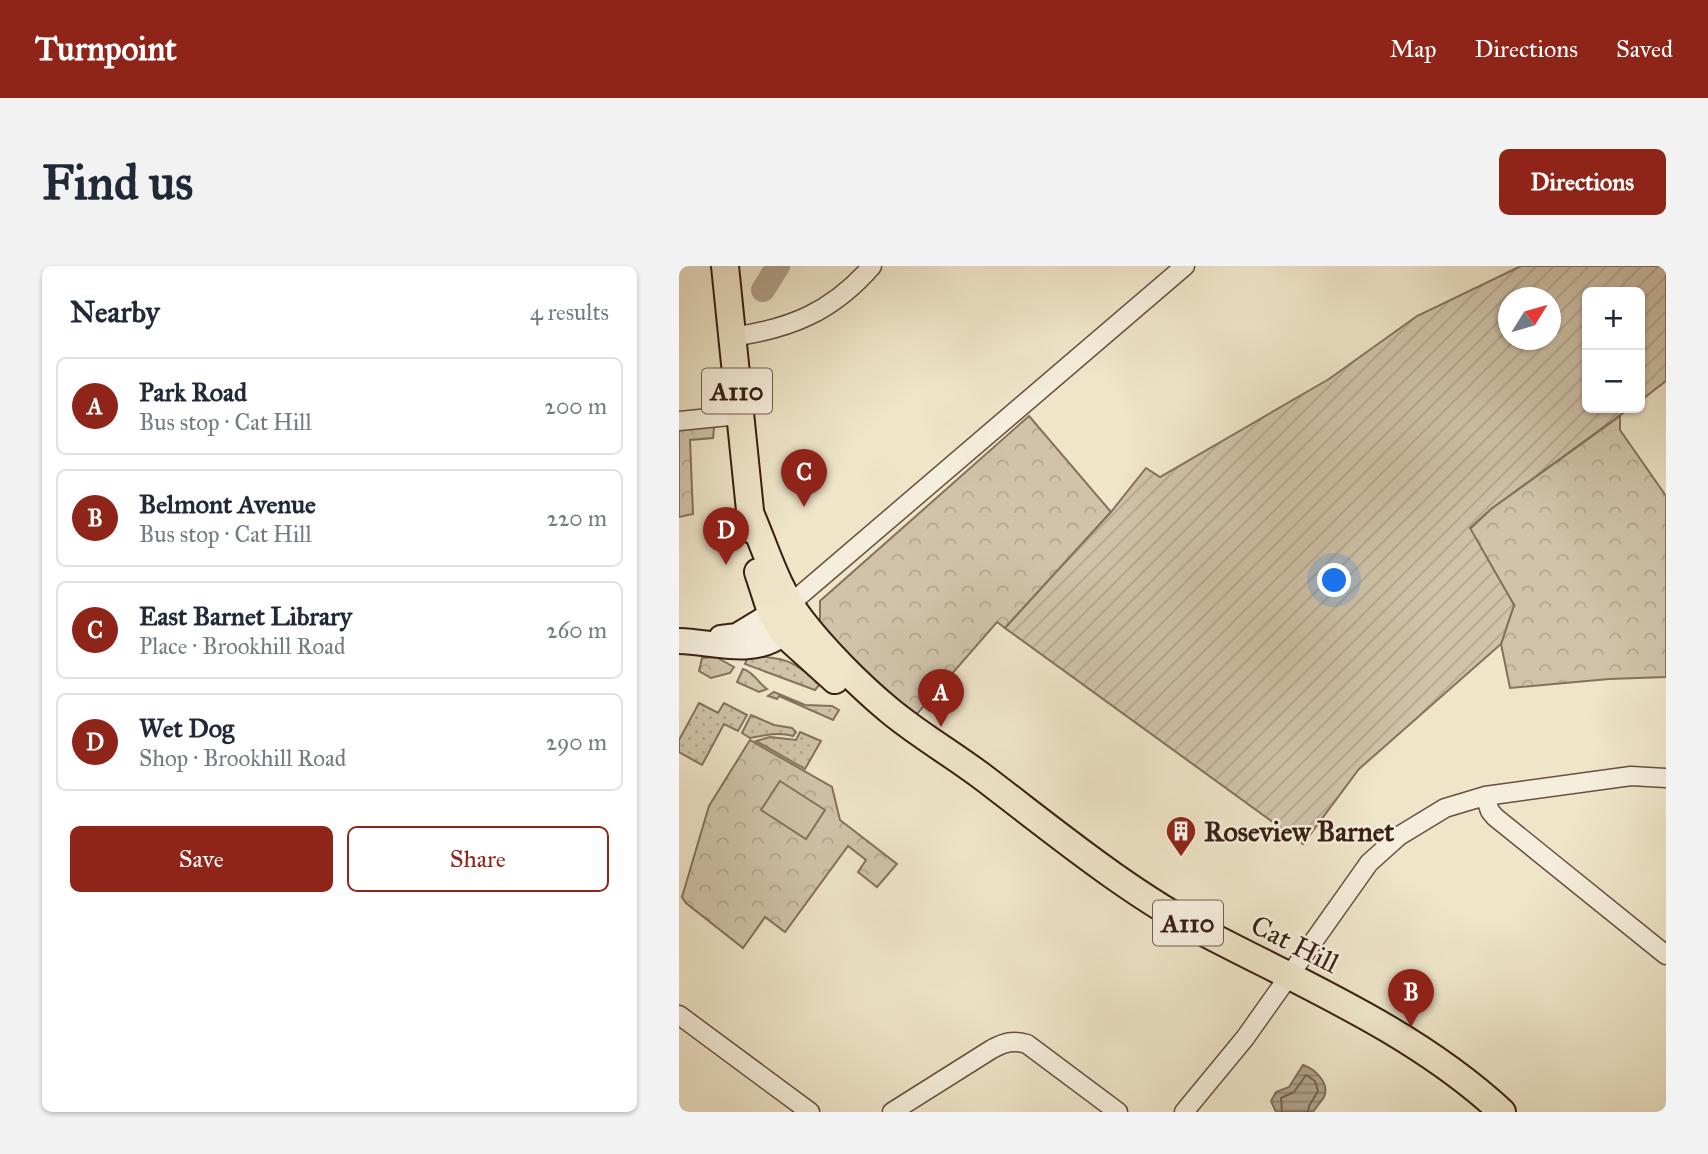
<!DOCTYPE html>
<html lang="en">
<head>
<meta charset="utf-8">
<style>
  body { margin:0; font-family:"IM FELL Great Primer",serif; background:#f2f2f3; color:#1f2937 }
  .controls { position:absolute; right:21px; top:21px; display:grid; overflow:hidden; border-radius:10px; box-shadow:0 2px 5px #0004 }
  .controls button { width:63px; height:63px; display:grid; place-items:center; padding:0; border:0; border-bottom:2px solid #e0e1e3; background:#fff; color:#1f2937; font:35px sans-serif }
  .compass { position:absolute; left:819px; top:21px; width:63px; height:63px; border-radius:50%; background:#fff; box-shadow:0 2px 5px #0004; rotate:53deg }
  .you { position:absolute; left:656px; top:315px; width:24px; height:24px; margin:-18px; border:5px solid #fff; border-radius:50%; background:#1a73e8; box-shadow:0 0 0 10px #1a73e833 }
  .badge { display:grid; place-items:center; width:46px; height:46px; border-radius:50%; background:#8f2418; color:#fff; font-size:23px; font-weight:700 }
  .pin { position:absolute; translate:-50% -58px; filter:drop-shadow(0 2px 4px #0008) }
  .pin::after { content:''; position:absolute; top:37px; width:24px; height:21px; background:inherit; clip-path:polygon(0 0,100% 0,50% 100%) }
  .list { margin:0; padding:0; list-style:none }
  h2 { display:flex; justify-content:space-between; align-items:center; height:91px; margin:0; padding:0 28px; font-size:30px }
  h2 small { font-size:23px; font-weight:400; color:#747a83 }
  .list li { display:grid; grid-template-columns:46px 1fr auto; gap:21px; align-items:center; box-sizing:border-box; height:98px; margin:0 14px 14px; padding:0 14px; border:2px solid #e0e1e3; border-radius:10px }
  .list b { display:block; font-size:26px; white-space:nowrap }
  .list p { margin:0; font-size:23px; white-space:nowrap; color:#747a83 }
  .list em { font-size:23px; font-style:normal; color:#747a83 }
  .actions { display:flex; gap:14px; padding:21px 28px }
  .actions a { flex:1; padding:16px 0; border:2px solid #8f2418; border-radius:10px; text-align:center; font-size:24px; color:#8f2418 }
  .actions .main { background:#8f2418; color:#fff }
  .map { position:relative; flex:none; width:987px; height:846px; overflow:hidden; border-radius:10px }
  header { display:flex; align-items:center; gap:42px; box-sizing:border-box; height:98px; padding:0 35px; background:#8f2418; color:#fff }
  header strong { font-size:33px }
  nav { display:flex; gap:38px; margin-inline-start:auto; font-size:24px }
  .intro { display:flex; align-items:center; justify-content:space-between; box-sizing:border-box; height:168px; padding:0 42px }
  h1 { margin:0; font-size:49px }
  .button { padding:18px 32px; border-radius:10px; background:#8f2418; color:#fff; font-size:24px; font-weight:700 }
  main { display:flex; gap:42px; padding:0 42px }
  aside { flex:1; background:#fff; border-radius:10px; box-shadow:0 2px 5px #0004 }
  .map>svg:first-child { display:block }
  .grass { fill:url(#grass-dots); stroke:#85715e; stroke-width:2 }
  .forest { fill:url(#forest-crowns); stroke:#85715e; stroke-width:2 }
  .garden { fill:url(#garden-furrows); stroke:#85715e; stroke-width:2; fill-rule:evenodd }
  .pitch { fill:#d0c3aa; stroke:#85715e; stroke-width:2 }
  .water { fill:url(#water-rules); stroke:#816e5b; stroke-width:2 }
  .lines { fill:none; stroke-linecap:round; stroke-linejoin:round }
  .shore { stroke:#76604f; stroke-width:2 }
  .river { stroke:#b1a28b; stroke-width:24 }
  .street-casing { stroke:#675040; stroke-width:21 }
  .secondary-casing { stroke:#3a1f13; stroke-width:28 }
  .primary-casing { stroke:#3a1f13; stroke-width:30 }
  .street { stroke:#f5eedc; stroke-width:18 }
  .secondary { stroke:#f5eedc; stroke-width:24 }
  .primary { stroke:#efe5c9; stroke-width:26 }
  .labels { text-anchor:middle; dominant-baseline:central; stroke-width:5; stroke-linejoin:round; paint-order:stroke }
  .shield { fill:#f5eedc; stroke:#725d4f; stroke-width:2 }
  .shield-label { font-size:26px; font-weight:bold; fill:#3a1f13 }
  .poi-label { font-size:28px; font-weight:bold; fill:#3a1f13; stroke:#f5eedc; text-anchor:start }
  .street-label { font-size:28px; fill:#3a1f13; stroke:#f5eedc }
</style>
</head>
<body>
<header>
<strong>Turnpoint</strong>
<nav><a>Map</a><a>Directions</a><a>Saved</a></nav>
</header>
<div class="intro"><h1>Find us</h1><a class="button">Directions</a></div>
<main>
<aside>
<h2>Nearby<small>4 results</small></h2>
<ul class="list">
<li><span class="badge">A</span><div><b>Park Road</b><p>Bus stop · Cat Hill</p></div><em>200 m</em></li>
<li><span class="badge">B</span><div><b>Belmont Avenue</b><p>Bus stop · Cat Hill</p></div><em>220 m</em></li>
<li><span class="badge">C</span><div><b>East Barnet Library</b><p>Place · Brookhill Road</p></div><em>260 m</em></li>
<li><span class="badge">D</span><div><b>Wet Dog</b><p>Shop · Brookhill Road</p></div><em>290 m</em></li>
</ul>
<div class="actions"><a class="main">Save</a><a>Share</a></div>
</aside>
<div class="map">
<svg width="987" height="846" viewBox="0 0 987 846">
  <defs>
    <pattern id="grass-dots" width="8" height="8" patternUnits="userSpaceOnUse" patternTransform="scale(1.75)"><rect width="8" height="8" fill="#d0c3aa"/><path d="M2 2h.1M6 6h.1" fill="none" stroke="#b3a791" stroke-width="1.8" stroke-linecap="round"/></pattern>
    <pattern id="forest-crowns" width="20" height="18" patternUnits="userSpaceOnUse" patternTransform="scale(1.75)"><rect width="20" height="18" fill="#d0c3aa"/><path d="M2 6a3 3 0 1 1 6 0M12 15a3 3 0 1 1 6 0" fill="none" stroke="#b3a791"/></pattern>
    <pattern id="garden-furrows" width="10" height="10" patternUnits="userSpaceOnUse" patternTransform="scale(1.75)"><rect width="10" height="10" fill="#d0c3aa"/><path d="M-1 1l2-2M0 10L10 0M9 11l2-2" fill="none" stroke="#b3a791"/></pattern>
    <pattern id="water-rules" width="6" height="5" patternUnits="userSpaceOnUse" patternTransform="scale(1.75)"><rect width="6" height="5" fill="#b1a28b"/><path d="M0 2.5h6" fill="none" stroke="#918370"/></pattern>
  </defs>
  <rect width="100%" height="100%" fill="#efe5c9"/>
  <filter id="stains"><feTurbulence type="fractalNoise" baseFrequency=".00286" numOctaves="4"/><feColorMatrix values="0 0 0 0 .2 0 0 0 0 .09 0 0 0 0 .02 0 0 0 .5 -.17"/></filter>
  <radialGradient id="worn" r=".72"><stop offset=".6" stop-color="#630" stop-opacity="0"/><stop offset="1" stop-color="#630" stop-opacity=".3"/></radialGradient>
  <path class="grass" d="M 69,390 C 107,392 112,393 141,418 L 136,424 L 66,398 Z
    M 64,403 C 75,406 79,417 88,423 L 80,426 L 58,416 Z
    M 95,426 L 126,439 L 153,440 L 160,444 L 154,454 L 100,430 L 98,433 L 89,430 Z
    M 20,437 L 39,447 L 45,437 L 68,449 L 59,465 L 45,458 L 23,499 L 0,486 L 0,474 Z
    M 72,449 L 95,459 L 113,462 L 117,466 L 114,470 C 100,466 86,469 71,472 L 63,467 Z
    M 121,466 L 142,475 L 126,503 L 77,475 L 91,471 L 117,474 Z"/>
  <path class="forest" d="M 350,150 L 432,246 L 326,362 L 318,356 L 238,448 L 200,420 L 141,361 L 141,335 Z
    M 941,150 L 941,164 L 987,230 L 987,411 L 930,413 L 831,422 L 822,378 L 835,339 L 791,263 L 812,243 Z
    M 36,151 L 34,172 L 11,174 L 14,248 L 0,251 L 0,155 Z
    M 37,391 L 55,401 L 51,407 L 32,412 L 20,405 L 23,392 Z
    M 71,474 L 153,521 L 161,554 L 218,598 L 198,621 L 179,606 L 187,594 L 169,580 L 106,666 L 86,651 L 64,682 L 7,637 L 3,631 L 30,540 Z"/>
  <path class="garden" d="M 842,0 L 987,0 L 987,115 L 961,135 L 961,26 L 908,26 L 908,142 L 951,142 L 812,243 L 791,262 L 835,339 L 822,378 L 680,503 L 624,578 L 326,362 L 432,246 L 467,202 L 481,211 L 650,113 L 738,50 ZM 830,32 L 872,32 L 872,74 L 830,74 Z"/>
  <path class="pitch" d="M 101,515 L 146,544 L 127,573 L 82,544 Z"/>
  <path class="water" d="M 624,799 C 636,803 651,817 645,831 C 642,836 637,841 634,846 L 597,846 L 592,835 L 597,826 L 610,821 Z"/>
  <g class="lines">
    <path class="shore" d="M 603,846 L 602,832 L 615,826 L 627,809 L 636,815 L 639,825 L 630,840 L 629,846"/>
    <path class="river" d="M 84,24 L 99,0"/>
    <g class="street-casing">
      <path id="street" d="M 52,71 C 111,63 153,46 193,0
        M 0,155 L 60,149
        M 111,338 L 506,0
        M 806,530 L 811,545 L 816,551 L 987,689
        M 0,749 L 131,846
        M 213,846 L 313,783 C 326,776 334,774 348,778 L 439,846
        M 505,846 L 566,772 L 690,597 L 720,570 L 766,542 L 806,530 L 952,510 L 987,512"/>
    </g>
    <g class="secondary-casing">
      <path id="secondary" d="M 42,372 L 58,370 L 109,339
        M 0,375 C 35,376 75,391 104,367 L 108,349"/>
    </g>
    <g class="primary-casing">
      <path id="primary" d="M 46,0 L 73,264
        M 72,249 C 87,284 98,323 122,354 C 145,384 181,420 210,444 C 241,470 277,490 309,515 C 381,570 450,627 530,669 C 630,721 739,768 823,846
        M 79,306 L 93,349 L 104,367 L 156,414"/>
    </g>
    <use href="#street" class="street"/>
    <use href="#secondary" class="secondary"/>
    <use href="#primary" class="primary"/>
  </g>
  <defs>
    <g id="building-pin" transform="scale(1.575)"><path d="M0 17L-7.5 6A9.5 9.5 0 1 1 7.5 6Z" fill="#8f2418" stroke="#f5eedc"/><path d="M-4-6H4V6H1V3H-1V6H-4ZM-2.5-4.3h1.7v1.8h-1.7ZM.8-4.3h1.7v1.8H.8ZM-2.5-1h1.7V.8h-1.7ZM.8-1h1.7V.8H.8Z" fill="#fff"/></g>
  </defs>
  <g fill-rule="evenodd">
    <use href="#building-pin" x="502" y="565"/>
  </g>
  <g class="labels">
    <g class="shield">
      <rect x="23" y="102.5" width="70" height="45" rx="5"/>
      <rect x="474" y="634.5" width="70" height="45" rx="5"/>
    </g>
    <g class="shield-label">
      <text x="58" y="125">A110</text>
      <text x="509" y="657">A110</text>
    </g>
    <g class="poi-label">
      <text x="525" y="565">Roseview Barnet</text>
    </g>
    <g class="street-label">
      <text transform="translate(616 678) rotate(27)">Cat Hill</text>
    </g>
  </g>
  <rect width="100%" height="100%" filter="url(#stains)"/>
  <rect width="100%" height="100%" fill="url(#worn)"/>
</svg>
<div class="controls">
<button>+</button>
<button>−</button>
</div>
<svg class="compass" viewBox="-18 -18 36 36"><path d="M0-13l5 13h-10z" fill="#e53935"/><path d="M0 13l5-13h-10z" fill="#747a83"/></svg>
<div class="you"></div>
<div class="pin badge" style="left:262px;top:461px">A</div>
<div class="pin badge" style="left:732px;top:761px">B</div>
<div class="pin badge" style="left:125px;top:241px">C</div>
<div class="pin badge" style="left:47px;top:299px">D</div>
</div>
</main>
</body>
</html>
